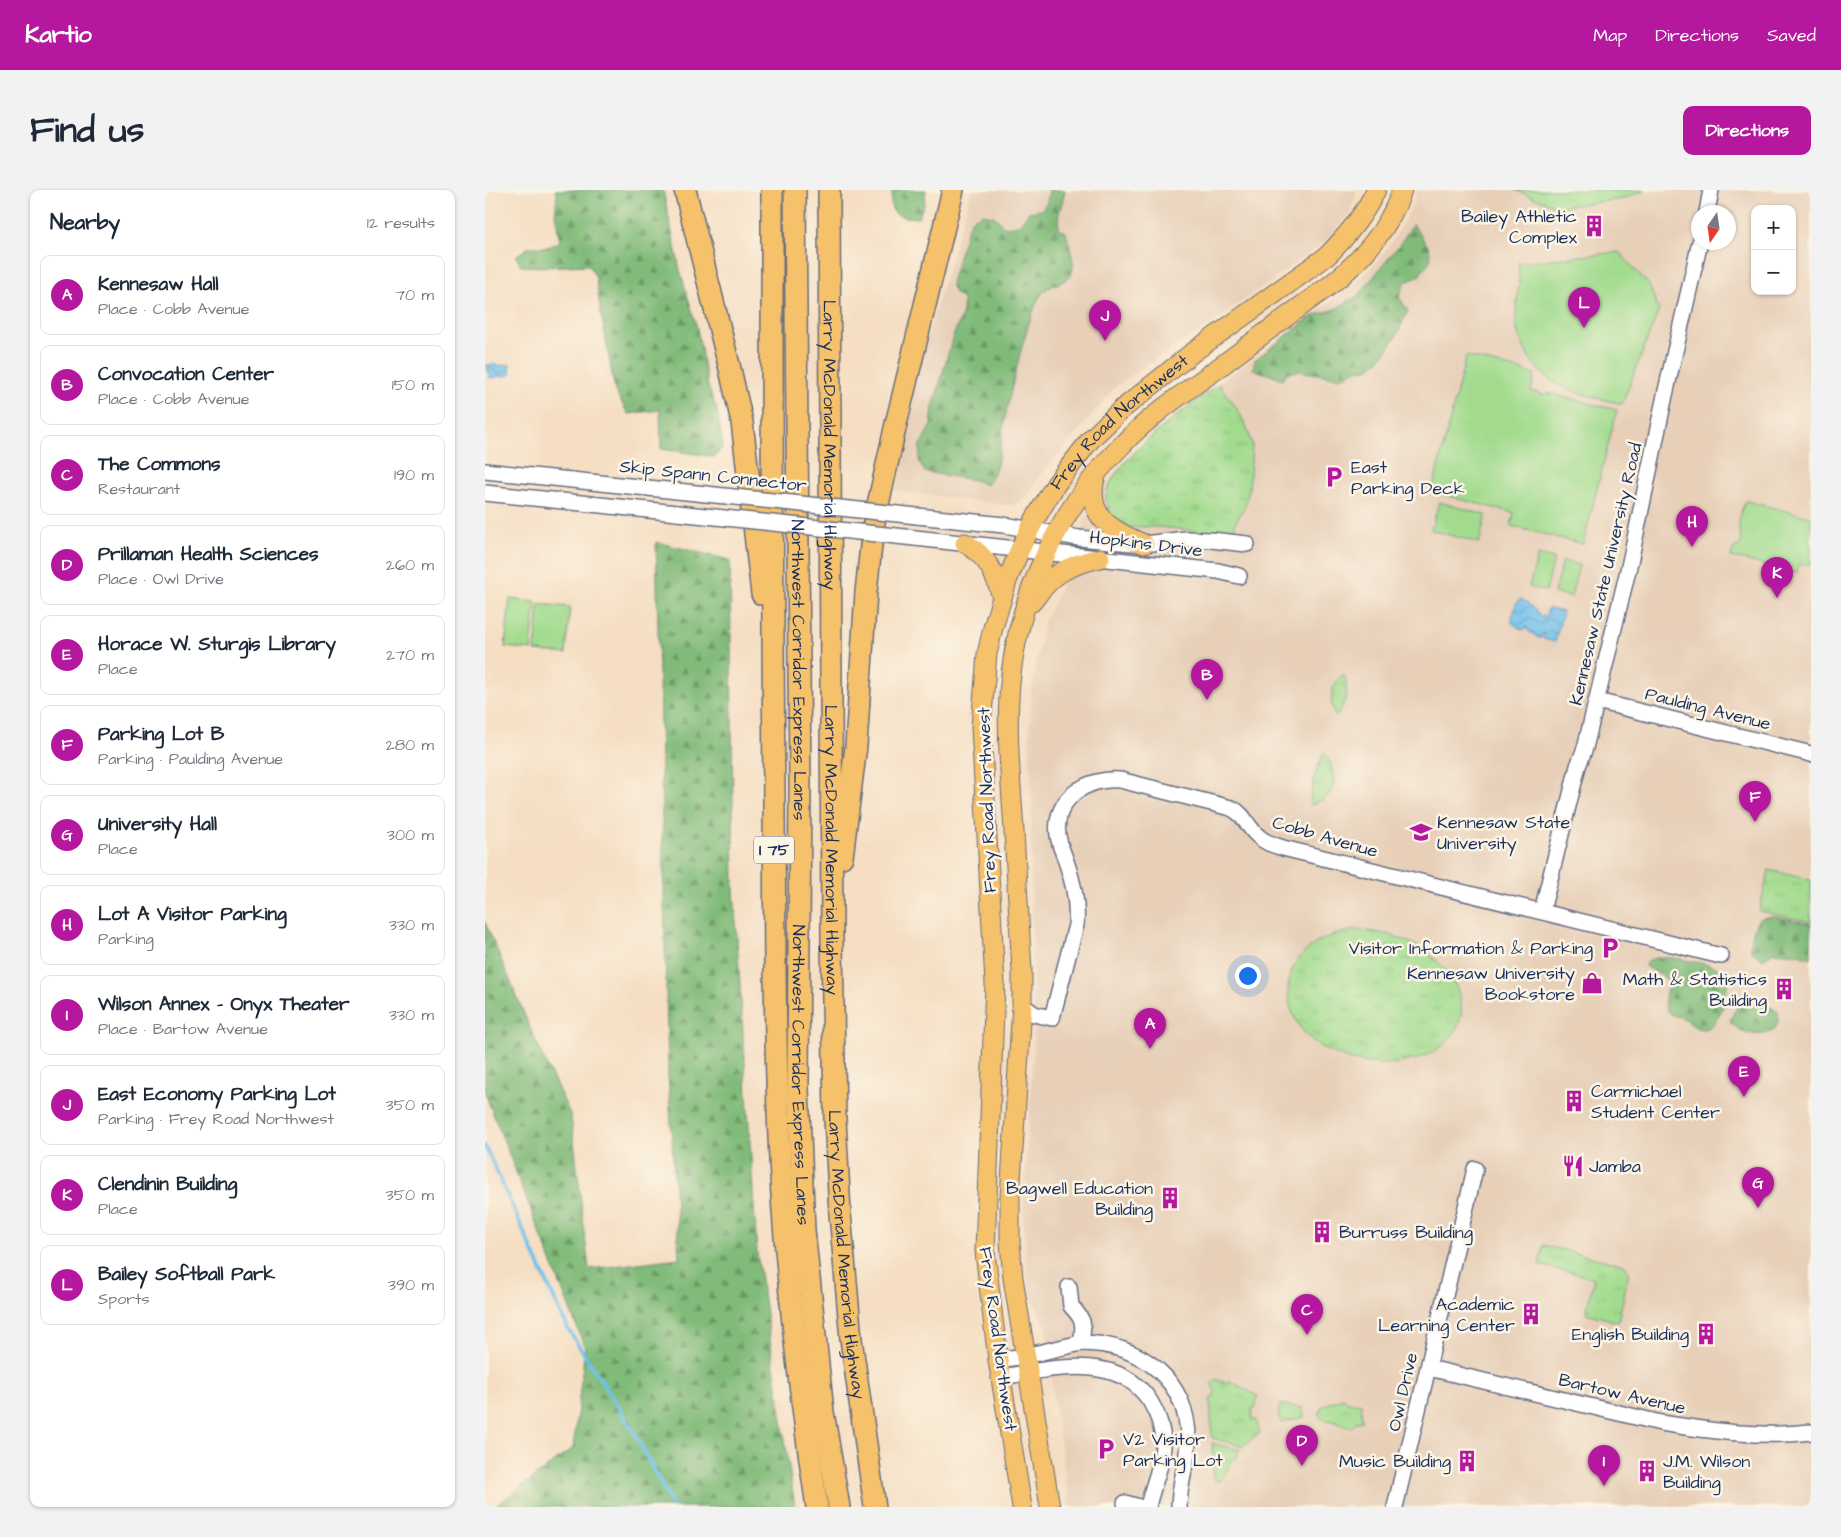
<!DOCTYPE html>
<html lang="en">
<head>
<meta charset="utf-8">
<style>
  body { margin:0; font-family:"Architects Daughter",sans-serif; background:#f2f2f3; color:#1f2937 }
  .controls { position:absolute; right:15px; top:15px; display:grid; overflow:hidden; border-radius:10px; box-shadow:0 1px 4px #0004 }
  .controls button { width:45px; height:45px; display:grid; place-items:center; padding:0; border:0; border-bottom:1px solid #e0e1e3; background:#fff; color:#1f2937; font:25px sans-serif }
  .compass { position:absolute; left:1206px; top:15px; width:45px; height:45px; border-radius:50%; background:#fff; box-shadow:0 1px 4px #0004; rotate:193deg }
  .you { position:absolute; left:762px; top:785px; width:18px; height:18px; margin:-12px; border:4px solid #fff; border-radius:50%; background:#1a73e8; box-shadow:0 0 0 8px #1a73e833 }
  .badge { display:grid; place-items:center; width:32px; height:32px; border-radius:50%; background:#b5179e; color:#fff; font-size:16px; font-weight:700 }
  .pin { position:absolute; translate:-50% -41px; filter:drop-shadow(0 1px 2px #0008) }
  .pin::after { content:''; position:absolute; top:26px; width:18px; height:15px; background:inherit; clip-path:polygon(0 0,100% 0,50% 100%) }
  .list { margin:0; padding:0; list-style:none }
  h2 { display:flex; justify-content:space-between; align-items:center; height:65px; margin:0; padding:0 20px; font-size:21px }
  h2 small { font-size:16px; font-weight:400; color:#747a83 }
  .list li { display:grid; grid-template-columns:32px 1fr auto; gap:15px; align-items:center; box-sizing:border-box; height:80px; margin:0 10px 10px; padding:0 10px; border:1px solid #e0e1e3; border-radius:10px }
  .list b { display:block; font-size:19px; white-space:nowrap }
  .list p { margin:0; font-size:16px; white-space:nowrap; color:#747a83 }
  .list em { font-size:16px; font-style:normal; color:#747a83 }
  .map { position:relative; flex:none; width:1326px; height:1317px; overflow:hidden; border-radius:10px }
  header { display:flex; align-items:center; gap:30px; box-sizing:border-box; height:70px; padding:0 25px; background:#b5179e; color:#fff }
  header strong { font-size:24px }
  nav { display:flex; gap:28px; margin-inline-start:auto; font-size:18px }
  .intro { display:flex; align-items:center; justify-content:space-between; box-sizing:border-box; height:120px; padding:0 30px }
  h1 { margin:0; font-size:35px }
  .button { padding:12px 22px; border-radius:10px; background:#b5179e; color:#fff; font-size:18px; font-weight:700 }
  main { display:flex; gap:30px; padding:0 30px }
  aside { flex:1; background:#fff; border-radius:10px; box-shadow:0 1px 4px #0004 }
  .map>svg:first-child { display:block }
  .built { fill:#e7cfb8; fill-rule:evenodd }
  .grass { fill:url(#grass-tufts); stroke:#5e8576 }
  .forest { fill:url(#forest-firs); stroke:#4e756c }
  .garden { fill:#a2db8e; stroke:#5e8576 }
  .water { fill:url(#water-waves); stroke:#4678a5 }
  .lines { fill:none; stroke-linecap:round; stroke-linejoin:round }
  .stream { stroke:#70c1ec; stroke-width:4 }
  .minor-casing { stroke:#676c81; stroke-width:18 }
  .major-casing { stroke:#676c81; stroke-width:21 }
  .highway-casing { stroke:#676c81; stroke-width:24 }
  .minor { stroke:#fff; stroke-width:15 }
  .major { stroke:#f5c16b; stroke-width:19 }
  .highway { stroke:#f5c16b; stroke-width:21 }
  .minor-bridge-casing { stroke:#676c81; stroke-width:18; stroke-linecap:butt }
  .minor-bridge { stroke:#fff; stroke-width:15 }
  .labels { text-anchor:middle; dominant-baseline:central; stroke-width:5; stroke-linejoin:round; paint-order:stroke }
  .shield { fill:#fcf5e5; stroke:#5e6a86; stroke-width:1 }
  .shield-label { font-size:16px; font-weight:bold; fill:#1b2f5e }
  .poi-label { font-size:18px; fill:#1b2f5e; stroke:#fcf5e5; text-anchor:end }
  .street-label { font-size:18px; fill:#1b2f5e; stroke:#fcf5e5 }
</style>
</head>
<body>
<header>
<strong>Kartio</strong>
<nav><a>Map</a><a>Directions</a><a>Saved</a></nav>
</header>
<div class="intro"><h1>Find us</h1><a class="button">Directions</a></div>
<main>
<aside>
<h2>Nearby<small>12 results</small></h2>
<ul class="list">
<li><span class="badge">A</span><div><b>Kennesaw Hall</b><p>Place · Cobb Avenue</p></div><em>70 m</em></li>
<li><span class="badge">B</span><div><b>Convocation Center</b><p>Place · Cobb Avenue</p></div><em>150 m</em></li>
<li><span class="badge">C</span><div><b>The Commons</b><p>Restaurant</p></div><em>190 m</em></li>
<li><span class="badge">D</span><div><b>Prillaman Health Sciences</b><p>Place · Owl Drive</p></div><em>260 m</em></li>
<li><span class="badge">E</span><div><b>Horace W. Sturgis Library</b><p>Place</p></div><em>270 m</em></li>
<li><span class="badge">F</span><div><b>Parking Lot B</b><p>Parking · Paulding Avenue</p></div><em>280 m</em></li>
<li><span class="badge">G</span><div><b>University Hall</b><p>Place</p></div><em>300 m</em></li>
<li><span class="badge">H</span><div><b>Lot A Visitor Parking</b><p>Parking</p></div><em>330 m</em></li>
<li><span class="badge">I</span><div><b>Wilson Annex - Onyx Theater</b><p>Place · Bartow Avenue</p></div><em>330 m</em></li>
<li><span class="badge">J</span><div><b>East Economy Parking Lot</b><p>Parking · Frey Road Northwest</p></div><em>350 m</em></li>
<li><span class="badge">K</span><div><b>Clendinin Building</b><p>Place</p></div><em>350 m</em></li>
<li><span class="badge">L</span><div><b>Bailey Softball Park</b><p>Sports</p></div><em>390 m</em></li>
</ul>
</aside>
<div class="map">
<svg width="1326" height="1317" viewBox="0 0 1326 1317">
  <defs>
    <pattern id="grass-tufts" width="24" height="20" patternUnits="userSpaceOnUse" patternTransform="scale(1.25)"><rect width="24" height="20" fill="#a2db8e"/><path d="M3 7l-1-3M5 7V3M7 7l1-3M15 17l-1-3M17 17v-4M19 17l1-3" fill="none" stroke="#8bbc7d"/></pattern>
    <pattern id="forest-firs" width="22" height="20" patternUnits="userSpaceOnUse" patternTransform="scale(1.25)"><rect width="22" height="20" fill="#81bb79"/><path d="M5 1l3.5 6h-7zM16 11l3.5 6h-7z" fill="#699866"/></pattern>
    <pattern id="water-waves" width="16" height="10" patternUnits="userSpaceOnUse" patternTransform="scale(1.25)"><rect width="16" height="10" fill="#70c1ec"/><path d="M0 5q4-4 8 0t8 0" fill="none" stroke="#5b9dc2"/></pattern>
  </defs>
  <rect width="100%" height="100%" fill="#fcf5e5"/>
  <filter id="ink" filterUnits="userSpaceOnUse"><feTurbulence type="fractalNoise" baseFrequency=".02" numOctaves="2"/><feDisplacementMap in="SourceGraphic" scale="10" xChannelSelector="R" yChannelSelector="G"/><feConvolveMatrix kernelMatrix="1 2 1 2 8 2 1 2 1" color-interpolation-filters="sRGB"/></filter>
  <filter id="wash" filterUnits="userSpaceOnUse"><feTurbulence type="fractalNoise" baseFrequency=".0096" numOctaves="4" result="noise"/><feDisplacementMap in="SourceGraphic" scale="20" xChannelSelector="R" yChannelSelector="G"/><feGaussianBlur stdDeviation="1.12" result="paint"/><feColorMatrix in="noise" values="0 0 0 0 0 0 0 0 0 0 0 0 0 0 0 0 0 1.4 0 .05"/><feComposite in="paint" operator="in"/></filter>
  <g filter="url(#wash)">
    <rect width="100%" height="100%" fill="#f5dec2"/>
    <path class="built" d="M 487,0 L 872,0 L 866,22 L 845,48 L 734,128 L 633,194 L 552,290 L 540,309 L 528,315 L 517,315 L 407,300 L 440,154 Z
      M 932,0 L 1326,0 L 1326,1317 L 585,1317 L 569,1212 L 561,1136 L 544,1103 L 538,1022 L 549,850 L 546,675 L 547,609 L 544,552 L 547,495 L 559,432 L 576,397 L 600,330 L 632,280 L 659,252 L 693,223 L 859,102 L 878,86 L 896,67 L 913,43 L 929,13 ZM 1270,19 L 1307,19 L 1307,101 L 1270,101 ZM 1214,22 L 1244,22 L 1244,52 L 1214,52 Z"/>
    <path class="grass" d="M 734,194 L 752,219 L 761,235 L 767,254 L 764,301 L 760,316 L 750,333 L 749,345 L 675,337 L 644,337 L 622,326 L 626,324 C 624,319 621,313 621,309 C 618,276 709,213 734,194 Z
      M 859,484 C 864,499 861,514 851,526 C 843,511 845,495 859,484 Z
      M 839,562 C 853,584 855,606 825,615 L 829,587 Z
      M 1284,680 L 1326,690 L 1326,732 L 1274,721 Z
      M 870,740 C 893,741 916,746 935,758 C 982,787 997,843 937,867 C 891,885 813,867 804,810 C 802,796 804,783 812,771 C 827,751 846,744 870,740 Z
      M 1058,1055 L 1139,1075 L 1144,1082 L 1133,1132 L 1101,1123 L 1109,1088 L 1054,1075 Z
      M 731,1189 L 741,1193 L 743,1190 L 773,1206 L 770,1219 L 767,1219 L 767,1230 L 771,1230 L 775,1243 L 758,1256 L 727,1248 L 725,1209 L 730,1205 L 729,1199 L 726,1194 Z
      M 858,1208 L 863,1212 L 876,1214 L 877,1231 L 872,1232 L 866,1238 L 847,1231 L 837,1229 L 834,1224 L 837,1216 Z
      M 795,1214 L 818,1218 L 819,1227 L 796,1233 L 793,1225 Z
      M 727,1253 L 755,1260 L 735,1291 L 730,1290 L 728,1287 Z"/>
    <path class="forest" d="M 70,0 L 178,0 L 195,80 L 212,138 L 223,196 L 232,220 L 238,256 L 230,267 L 176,259 L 175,220 L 143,224 L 130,201 L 115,118 L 111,88 L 104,75 L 58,77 L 36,76 L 31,66 L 44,57 L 63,57 L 75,52 L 70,24 L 72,5 Z
      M 408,0 L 441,0 L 439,15 L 433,28 C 410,27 402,24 408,0 Z
      M 564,0 L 580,0 L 573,28 L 574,40 L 581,42 C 583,52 587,62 588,72 C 590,95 569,91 558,102 C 554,106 550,117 548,122 C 535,158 527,196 519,233 C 515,254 516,277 502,295 L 489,290 L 440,282 L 434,271 L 435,255 L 446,235 L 448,217 L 455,192 L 469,144 L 478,123 L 478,109 L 469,102 L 466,93 L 481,42 L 486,30 L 498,24 L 509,26 L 520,37 L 534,35 L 544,22 L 557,20 L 562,12 Z
      M 928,34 L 944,58 L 946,69 L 933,87 L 920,92 L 914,107 L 923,121 L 911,147 L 897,167 L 883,179 L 871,180 L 856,188 L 814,181 L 802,183 L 797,189 L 768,179 L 770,170 L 827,126 L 848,120 L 873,106 L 915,54 Z
      M 171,352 L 245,370 L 249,700 L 272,1063 L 310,1317 L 9,1317 L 88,1258 L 100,1158 L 0,903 L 0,732 L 56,863 L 86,926 L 104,1079 L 194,1068 L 183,885 Z
      M 1288,726 L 1326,734 L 1326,768 L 1313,764 L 1289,762 L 1278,769 L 1266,761 C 1265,751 1268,738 1274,729 Z
      M 1181,767 C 1196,769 1230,774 1241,783 C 1246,797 1236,838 1218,839 C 1209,839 1205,832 1198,828 C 1195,826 1190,826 1187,825 C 1175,818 1181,803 1184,793 L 1181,788 L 1160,776 L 1162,771 L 1170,768 Z
      M 1262,810 L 1277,811 L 1293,822 C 1299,854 1255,847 1245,831 C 1249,821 1253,815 1262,810 Z"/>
    <path class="garden" d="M 1030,0 L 1161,0 L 1138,9 L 1072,17 Z
      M 1134,62 L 1164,95 L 1174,120 L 1137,214 C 1098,204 1060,200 1040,160 C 1036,151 1031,141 1031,131 C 1031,112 1036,92 1033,73 Z
      M 981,166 L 1050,184 L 1046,201 L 1060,205 L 1063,203 L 1132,220 L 1098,354 L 1026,336 L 1029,323 L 947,302 Z
      M 1261,311 L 1326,327 L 1326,375 L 1314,374 L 1312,383 L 1246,367 L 1248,359 L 1257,353 C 1252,338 1253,324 1261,311 Z
      M 954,312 L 1001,325 L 994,353 L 946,340 Z
      M 1053,365 L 1069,369 L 1061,401 L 1044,397 Z
      M 1078,371 L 1094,375 L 1086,407 L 1069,403 Z
      M 25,409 L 51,412 L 46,460 L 20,457 Z
      M 54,414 L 85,417 L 81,464 L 50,461 Z"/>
    <path class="water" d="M 11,174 L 11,176 L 25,174 L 26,185 L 4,188 L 2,175 Z
      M 1036,409 L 1043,413 L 1056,426 L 1061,426 L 1063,418 L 1078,422 L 1070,452 L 1058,449 L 1059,443 L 1057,443 L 1056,448 L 1053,448 L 1042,440 L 1042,437 L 1040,437 L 1039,440 L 1032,437 L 1027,433 C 1025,426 1031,420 1031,413 Z"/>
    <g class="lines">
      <path class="stream" d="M 0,956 L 83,1139 L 148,1240 L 188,1317"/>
    </g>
  </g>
  <g filter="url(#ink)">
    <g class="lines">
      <g class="minor-casing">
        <path id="minor" d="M 1222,22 L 1226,0
          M 0,281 L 192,301
          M 0,303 L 192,323
          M 432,326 L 519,335 L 594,348 L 636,352 L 659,354 L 701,349 L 726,350 L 762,354
          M 430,348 L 733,381 L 754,386
          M 1112,511 L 1326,564
          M 1057,721 L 1093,576 L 1100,558 L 1145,372 L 1180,205 L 1215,52
          M 537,815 L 549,824 L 567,828 L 591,735 C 593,712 588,692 581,671 C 578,662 574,654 573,645 C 568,608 603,587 635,590 L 746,618 C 760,624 762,637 773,646 C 780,653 789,655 798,658 L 1236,766
          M 584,1097 L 586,1116 C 600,1131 599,1134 596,1153
          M 513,1170 L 540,1166 L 596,1153 C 655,1153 705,1190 703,1253 C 702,1274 694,1295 694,1317
          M 944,1178 L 1176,1233 C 1225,1241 1276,1248 1326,1242
          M 517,1187 C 565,1179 633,1161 665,1211 C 673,1224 678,1238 678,1254 C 678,1275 667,1296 663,1317
          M 640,1313 L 654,1317
          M 910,1317 L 990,979"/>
      </g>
      <g class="major-casing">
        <g id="major">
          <path d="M 611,285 C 599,325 625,340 659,354"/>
          <path d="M 480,353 C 502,366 510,383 517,407"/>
          <path d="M 547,412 C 568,383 581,376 615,368"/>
          <path id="s1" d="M 537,1317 L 513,1170 L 500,1062 L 510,793 L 496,537 L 502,464 L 508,438 L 522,391 L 535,359 L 550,329 L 571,294 L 606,249 L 636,220 L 707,163 L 842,66 C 862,46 879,26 891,0"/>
          <path d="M 565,1317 L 528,1088 L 525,1052 L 525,1007 L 537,815 L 537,781 C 534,729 531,677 528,625 C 525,582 521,537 525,494 C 533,405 574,319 636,256 C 664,226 699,203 732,179 C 769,151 806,123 844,96 C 877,70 904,40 917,0"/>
        </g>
      </g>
      <g class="highway-casing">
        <g id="highway">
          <path d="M 200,0 L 245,179 L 257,232 L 277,404"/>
          <path d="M 287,0 C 287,206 287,411 289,617 C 290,751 289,886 298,1021 C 305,1120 317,1219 332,1317"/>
          <path id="s2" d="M 310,0 L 315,596 L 313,898 L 319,1040 L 338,1222 L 354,1317"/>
          <path id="s3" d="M 344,0 L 347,754 L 350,929 L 355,1023 L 366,1149 L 390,1317"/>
          <path d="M 357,667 L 371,556 L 381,402 L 388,337 L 411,234 L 468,0"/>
        </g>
      </g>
      <use href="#minor" class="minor"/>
      <use href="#major" class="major"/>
      <use href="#highway" class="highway"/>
      <g class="minor-bridge-casing">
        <path id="minor-bridge" d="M 192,301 L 432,326
          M 192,323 L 430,348"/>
      </g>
      <use href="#minor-bridge" class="minor-bridge"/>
    </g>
  </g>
  <defs>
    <g id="building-bare" transform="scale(1.725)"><path d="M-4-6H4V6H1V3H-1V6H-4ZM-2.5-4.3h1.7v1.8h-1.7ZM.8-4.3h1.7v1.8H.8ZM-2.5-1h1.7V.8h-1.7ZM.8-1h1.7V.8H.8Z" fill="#b5179e" stroke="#fcf5e5" stroke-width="2.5" paint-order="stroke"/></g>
    <g id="parking-bare" transform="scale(1.725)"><path d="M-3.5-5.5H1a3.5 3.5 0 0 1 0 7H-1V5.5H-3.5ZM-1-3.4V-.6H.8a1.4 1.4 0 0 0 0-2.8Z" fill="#b5179e" stroke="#fcf5e5" stroke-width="2.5" paint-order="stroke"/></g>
    <g id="university-bare" transform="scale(1.725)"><path d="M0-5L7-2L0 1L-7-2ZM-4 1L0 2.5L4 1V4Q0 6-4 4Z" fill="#b5179e" stroke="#fcf5e5" stroke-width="2.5" paint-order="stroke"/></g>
    <g id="shop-bare" transform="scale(1.725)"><path d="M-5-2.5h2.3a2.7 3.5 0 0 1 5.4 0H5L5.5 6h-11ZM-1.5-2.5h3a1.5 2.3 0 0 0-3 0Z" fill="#b5179e" stroke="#fcf5e5" stroke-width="2.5" paint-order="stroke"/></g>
    <g id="restaurant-bare" transform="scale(1.725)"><path d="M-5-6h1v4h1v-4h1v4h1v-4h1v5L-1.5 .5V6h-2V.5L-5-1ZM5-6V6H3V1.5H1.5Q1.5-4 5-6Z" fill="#b5179e" stroke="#fcf5e5" stroke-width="2.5" paint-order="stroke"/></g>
  </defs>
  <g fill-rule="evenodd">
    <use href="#building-bare" x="1109" y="36"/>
    <use href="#parking-bare" x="849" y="287"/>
    <use href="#university-bare" x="936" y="642"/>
    <use href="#parking-bare" x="1125" y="758"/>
    <use href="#shop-bare" x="1107" y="793"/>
    <use href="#building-bare" x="1299" y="799"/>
    <use href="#building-bare" x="1089" y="911"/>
    <use href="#restaurant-bare" x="1088" y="976"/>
    <use href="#building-bare" x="685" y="1008"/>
    <use href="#building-bare" x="837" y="1042"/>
    <use href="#building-bare" x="1046" y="1124"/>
    <use href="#building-bare" x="1221" y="1144"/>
    <use href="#parking-bare" x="621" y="1259"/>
    <use href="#building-bare" x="982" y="1271"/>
    <use href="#building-bare" x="1162" y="1281"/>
  </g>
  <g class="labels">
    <rect class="shield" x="269" y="646.5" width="40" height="27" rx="4"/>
    <g class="shield-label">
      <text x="289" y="660">I 75</text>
    </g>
    <g class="poi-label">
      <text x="1092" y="26">Bailey Athletic<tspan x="1092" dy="21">Complex</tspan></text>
      <text x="866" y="277" text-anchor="start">East<tspan x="866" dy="21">Parking Deck</tspan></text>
      <text x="952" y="632" text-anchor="start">Kennesaw State<tspan x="952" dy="21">University</tspan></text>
      <text x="1108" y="758">Visitor Information &amp; Parking</text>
      <text x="1090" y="783">Kennesaw University<tspan x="1090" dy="21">Bookstore</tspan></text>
      <text x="1282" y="789">Math &amp; Statistics<tspan x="1282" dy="21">Building</tspan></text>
      <text x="1106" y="901" text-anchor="start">Carmichael<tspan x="1106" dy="21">Student Center</tspan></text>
      <text x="1104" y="976" text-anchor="start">Jamba</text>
      <text x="668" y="998">Bagwell Education<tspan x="668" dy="21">Building</tspan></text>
      <text x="854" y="1042" text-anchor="start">Burruss Building</text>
      <text x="1030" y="1114">Academic<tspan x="1030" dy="21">Learning Center</tspan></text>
      <text x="1204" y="1144">English Building</text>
      <text x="638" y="1249" text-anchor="start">V2 Visitor<tspan x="638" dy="21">Parking Lot</tspan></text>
      <text x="966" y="1271">Music Building</text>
      <text x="1178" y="1271" text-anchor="start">J.M. Wilson<tspan x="1178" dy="21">Building</tspan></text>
    </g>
    <g class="street-label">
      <text stroke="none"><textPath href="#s1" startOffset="1130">Frey Road Northwest</textPath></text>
      <text stroke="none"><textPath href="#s3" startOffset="255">Larry McDonald Memorial Highway</textPath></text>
      <text transform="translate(228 286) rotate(6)">Skip Spann Connector</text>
      <text transform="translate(661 354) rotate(7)">Hopkins Drive</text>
      <text transform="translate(1121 384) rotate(-77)">Kennesaw State University Road</text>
      <text stroke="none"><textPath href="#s2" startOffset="480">Northwest Corridor Express Lanes</textPath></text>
      <text transform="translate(1223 519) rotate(14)">Paulding Avenue</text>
      <text transform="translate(502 610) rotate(-92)">Frey Road Northwest</text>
      <text transform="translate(840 647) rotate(16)">Cobb Avenue</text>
      <text stroke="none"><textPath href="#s3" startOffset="660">Larry McDonald Memorial Highway</textPath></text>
      <text stroke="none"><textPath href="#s2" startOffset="885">Northwest Corridor Express Lanes</textPath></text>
      <text stroke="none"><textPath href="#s3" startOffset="1065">Larry McDonald Memorial Highway</textPath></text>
      <text transform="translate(513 1149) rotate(82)">Frey Road Northwest</text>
      <text transform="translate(918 1202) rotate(-77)">Owl Drive</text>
      <text transform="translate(1137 1204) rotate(13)">Bartow Avenue</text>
    </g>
  </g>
</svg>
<div class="controls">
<button>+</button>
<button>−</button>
</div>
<svg class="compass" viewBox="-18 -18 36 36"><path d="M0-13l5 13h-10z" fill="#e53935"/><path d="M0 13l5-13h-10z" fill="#747a83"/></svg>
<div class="you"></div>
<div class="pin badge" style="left:665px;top:859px">A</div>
<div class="pin badge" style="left:722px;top:510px">B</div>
<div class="pin badge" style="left:822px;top:1145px">C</div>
<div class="pin badge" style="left:817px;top:1276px">D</div>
<div class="pin badge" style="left:1259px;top:907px">E</div>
<div class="pin badge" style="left:1270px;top:632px">F</div>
<div class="pin badge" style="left:1273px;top:1018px">G</div>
<div class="pin badge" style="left:1207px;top:357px">H</div>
<div class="pin badge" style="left:1119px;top:1296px">I</div>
<div class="pin badge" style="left:620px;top:151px">J</div>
<div class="pin badge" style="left:1292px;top:408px">K</div>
<div class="pin badge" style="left:1099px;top:138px">L</div>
</div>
</main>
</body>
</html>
